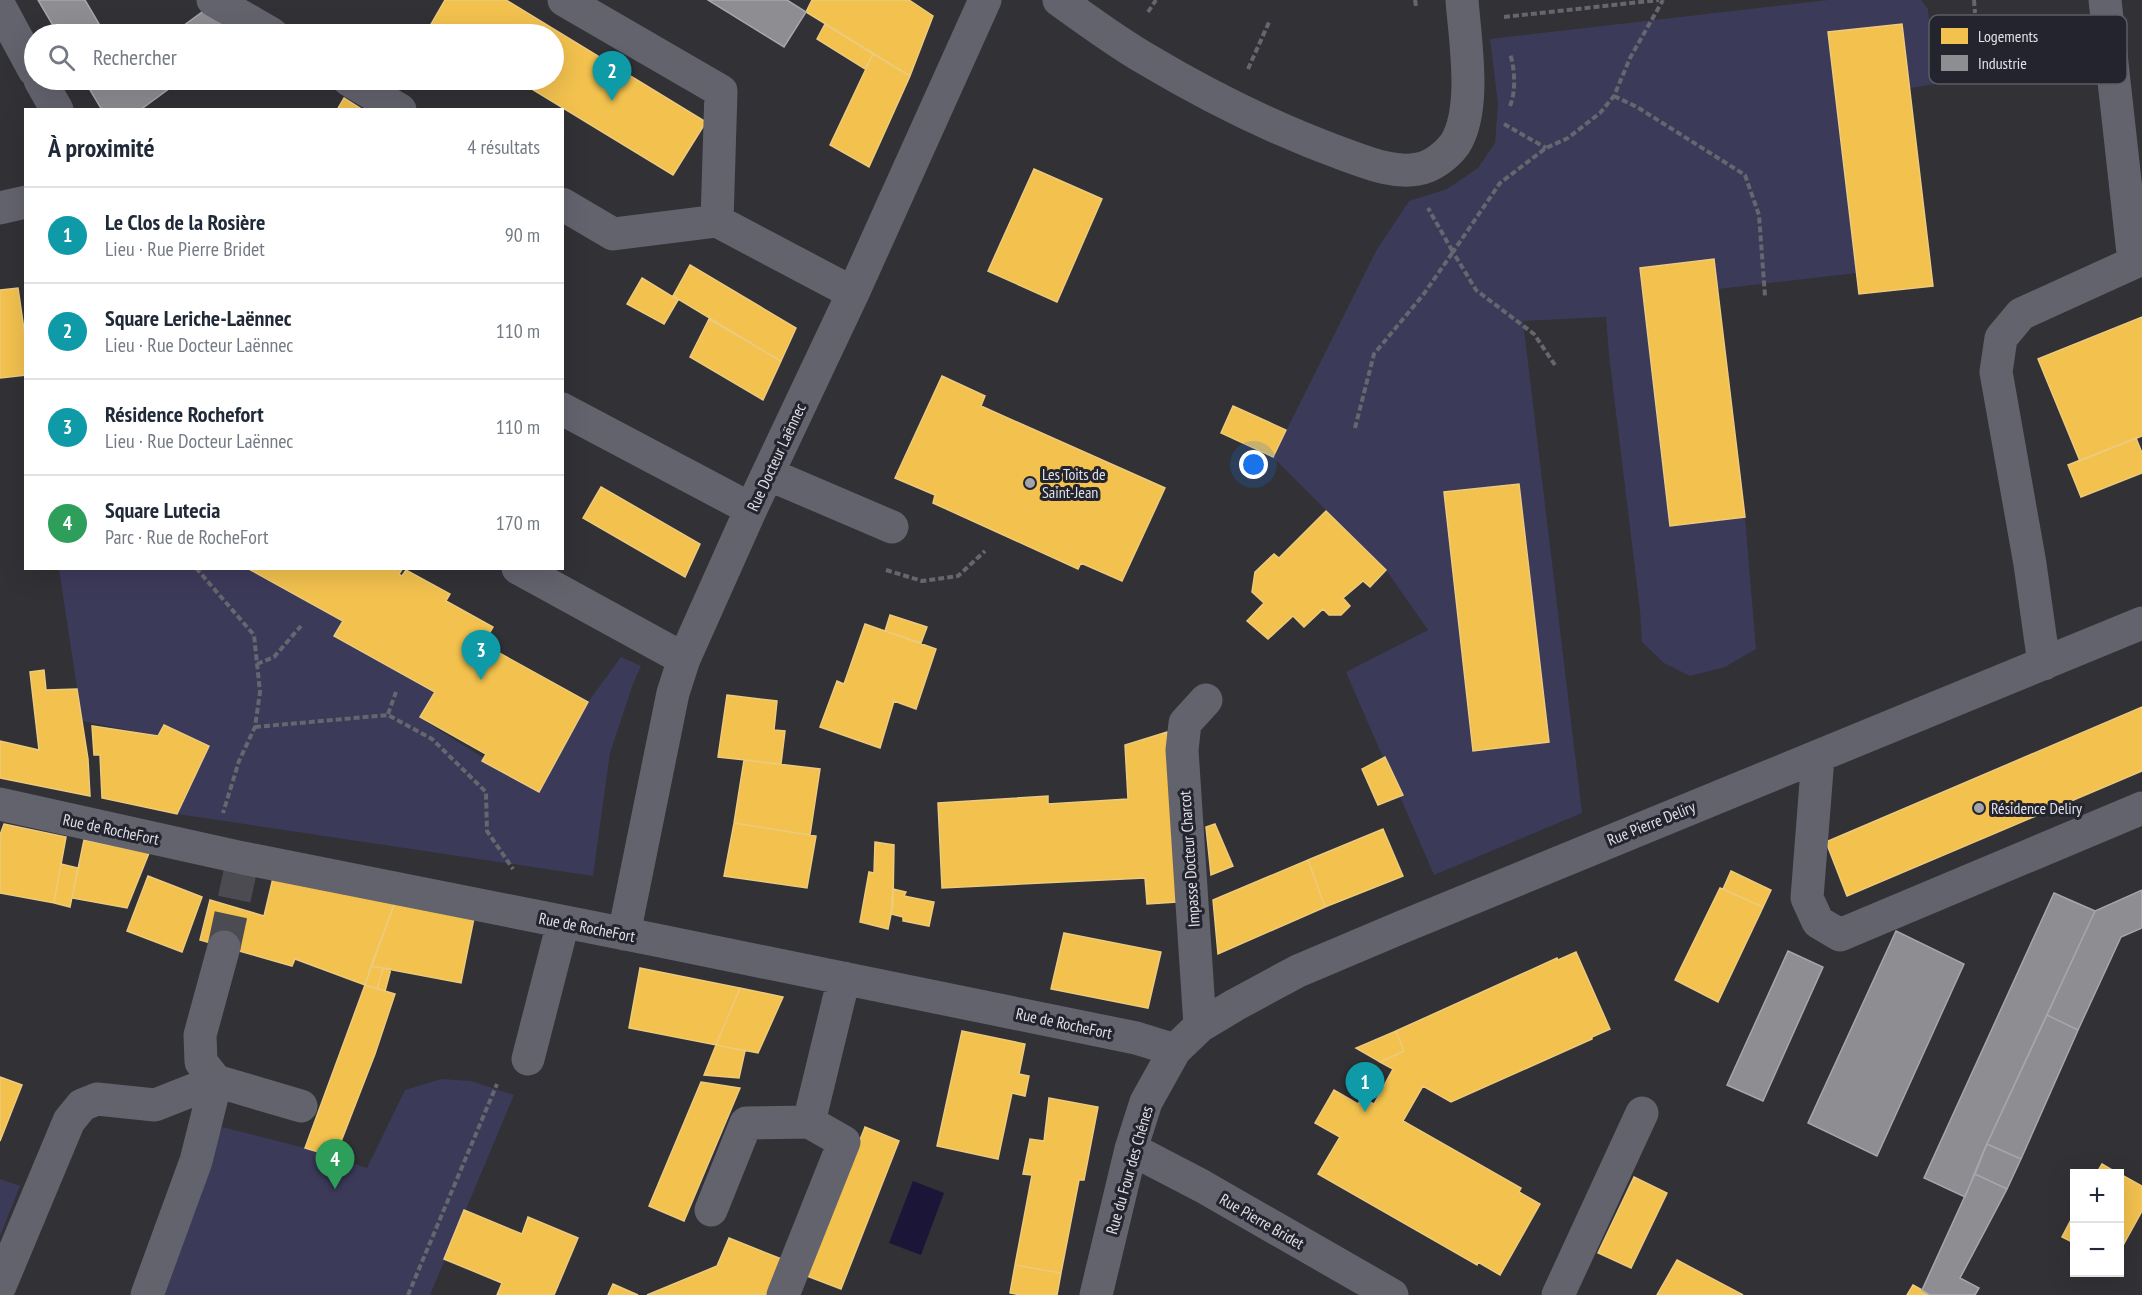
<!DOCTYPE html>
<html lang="fr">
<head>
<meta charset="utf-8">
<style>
  body { margin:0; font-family:"PT Sans Narrow",sans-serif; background:#f6f6f7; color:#1f2937 }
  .controls { position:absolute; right:18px; bottom:18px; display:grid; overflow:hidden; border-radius:0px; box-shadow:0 6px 24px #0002 }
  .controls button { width:54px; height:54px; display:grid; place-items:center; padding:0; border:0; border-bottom:2px solid #e0e1e3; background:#fff; color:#1f2937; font:30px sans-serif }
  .you { position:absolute; left:1254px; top:465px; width:21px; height:21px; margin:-15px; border:4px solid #fff; border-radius:50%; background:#1a73e8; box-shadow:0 0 0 9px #1a73e833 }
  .badge { display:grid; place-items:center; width:39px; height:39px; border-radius:50%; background:#7c3aed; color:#fff; font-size:20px; font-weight:700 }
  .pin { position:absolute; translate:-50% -50px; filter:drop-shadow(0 2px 3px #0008) }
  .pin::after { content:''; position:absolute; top:32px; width:21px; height:18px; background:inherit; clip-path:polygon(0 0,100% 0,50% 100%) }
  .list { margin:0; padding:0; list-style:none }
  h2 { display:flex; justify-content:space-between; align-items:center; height:78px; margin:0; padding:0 24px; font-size:26px }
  h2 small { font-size:20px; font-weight:400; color:#747a83 }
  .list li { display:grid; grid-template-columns:39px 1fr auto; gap:18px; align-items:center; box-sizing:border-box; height:96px; padding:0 24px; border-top:2px solid #e0e1e3 }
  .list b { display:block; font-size:22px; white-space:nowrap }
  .list p { margin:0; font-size:20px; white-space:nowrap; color:#747a83 }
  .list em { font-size:20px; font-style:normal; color:#747a83 }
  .icon { flex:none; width:33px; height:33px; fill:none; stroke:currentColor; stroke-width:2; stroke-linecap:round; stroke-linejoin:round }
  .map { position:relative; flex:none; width:2142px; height:1295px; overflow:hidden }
  .search { position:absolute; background:#fff; box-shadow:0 6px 24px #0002; left:24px; top:24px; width:540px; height:66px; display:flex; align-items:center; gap:15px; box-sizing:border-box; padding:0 21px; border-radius:33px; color:#747a83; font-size:22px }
  .panel { position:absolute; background:#fff; box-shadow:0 6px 24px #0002; left:24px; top:108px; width:540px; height:462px; border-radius:0px }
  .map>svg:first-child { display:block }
  .green { fill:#3c3a59 }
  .water { fill:#1b1638 }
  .homes { fill:#f2c14e; stroke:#edca7c; stroke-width:1.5 }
  .industry { fill:#8d8d92; stroke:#a6a6ac; stroke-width:1.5 }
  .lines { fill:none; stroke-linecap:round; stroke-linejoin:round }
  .minor-tunnel { stroke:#4b4b51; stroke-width:33; stroke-dasharray:33 16; stroke-linecap:butt }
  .path { stroke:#66666e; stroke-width:4; stroke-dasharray:6 3; stroke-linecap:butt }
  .minor { stroke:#63636e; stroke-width:33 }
  .poi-dot { fill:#a3a3aa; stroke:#24242f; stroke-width:2 }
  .labels { text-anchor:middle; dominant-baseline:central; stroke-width:6; stroke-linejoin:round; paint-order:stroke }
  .street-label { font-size:16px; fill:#e0e0e8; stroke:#24242f }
  .poi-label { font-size:16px; fill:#e0e0e8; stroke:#24242f; text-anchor:start }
  .key { fill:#24242f; stroke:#5c5c66; stroke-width:1.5 }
  .key-label { font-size:16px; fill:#e0e0e8 }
</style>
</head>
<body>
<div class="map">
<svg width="2142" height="1295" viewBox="0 0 2142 1295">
  <rect width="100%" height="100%" fill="#313136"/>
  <path class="green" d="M 1828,0 L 1921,0 L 1928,9 L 1935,84 L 1910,88 L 1902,24 L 1828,33 L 1857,273 L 1718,289 L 1714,259 L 1640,268 L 1670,525 L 1745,517 L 1756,649 L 1725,667 L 1690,676 L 1664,663 L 1642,642 L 1640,610 L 1609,355 L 1606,317 L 1523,321 L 1582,813 L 1434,875 L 1346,672 L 1428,630 L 1386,570 L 1273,457 L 1376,251 L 1409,201 L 1447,189 L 1478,168 L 1495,143 L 1498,104 L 1490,39 Z
    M 59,569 L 247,569 L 343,621 L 435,692 L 420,718 L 538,792 L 588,702 L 621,657 L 641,666 L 633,684 L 610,753 L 593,876 L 177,814 L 209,746 L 164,725 L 158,736 L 82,721 Z
    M 441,1079 L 471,1081 L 514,1095 L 430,1295 L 156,1295 L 222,1127 L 305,1148 L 367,1168 L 405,1090 Z
    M 0,1179 L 20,1186 L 0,1236 Z"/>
  <path class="water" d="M 913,1181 L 944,1193 L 921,1255 L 889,1243 Z"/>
  <path class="homes" d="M 445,0 L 506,0 L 706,122 L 673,175 L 517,80 L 554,80 L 554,34 L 444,34 L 430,26 Z
    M 812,0 L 909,0 L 933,16 L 910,76 L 806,12 Z
    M 825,24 L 873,54 L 865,69 L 817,39 Z
    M 1902,24 L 1933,286 L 1859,294 L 1828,32 Z
    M 873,54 L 910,76 L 869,167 L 830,145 Z
    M 344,98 L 363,110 L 337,110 Z
    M 1034,169 L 1102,199 L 1057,302 L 988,271 Z
    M 1714,259 L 1745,517 L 1670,526 L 1640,268 Z
    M 690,265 L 796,328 L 781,361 L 673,296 Z
    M 642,278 L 678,300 L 664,324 L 627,304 Z
    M 18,288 L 26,343 L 26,375 L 0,378 L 0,290 Z
    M 2142,317 L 2142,436 L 2080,461 L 2038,359 Z
    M 709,319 L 781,361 L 763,400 L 690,357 Z
    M 942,376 L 985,396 L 981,406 L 1165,488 L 1122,581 L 1081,563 L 1078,569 L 933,503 L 935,495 L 895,478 Z
    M 1233,406 L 1286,430 L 1273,457 L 1221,433 Z
    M 2136,438 L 2142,453 L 2142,473 L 2081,497 L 2068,465 Z
    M 1519,484 L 1549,742 L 1473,751 L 1444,492 Z
    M 601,487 L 700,544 L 685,577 L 583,518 Z
    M 1326,511 L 1386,570 L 1370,587 L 1363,581 L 1343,598 L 1350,606 L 1341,615 L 1329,615 L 1323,609 L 1304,627 L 1293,616 L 1268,639 L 1247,621 L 1264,603 L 1252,592 L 1255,572 L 1274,554 L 1279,558 Z
    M 247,568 L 403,568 L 399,574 L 402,576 L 406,570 L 450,594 L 446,601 L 493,627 L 478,652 L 489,659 L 494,650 L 588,702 L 539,792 L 482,761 L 486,754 L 420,717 L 435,692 L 334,636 L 343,621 Z
    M 890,615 L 927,627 L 921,643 L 885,631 Z
    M 865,624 L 936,649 L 916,709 L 894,701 L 880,748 L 820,727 L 837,681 L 844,684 Z
    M 44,670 L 46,690 L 77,689 L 88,759 L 90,796 L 0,778 L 0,741 L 39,750 L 30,672 Z
    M 727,695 L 777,701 L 774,730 L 785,731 L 781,764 L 718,757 Z
    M 2142,707 L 2142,771 L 1847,896 L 1826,842 Z
    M 164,725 L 209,746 L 177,814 L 102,798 L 100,755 L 94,755 L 92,726 L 158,736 Z
    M 1167,732 L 1177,902 L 1147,904 L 1145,878 L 942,888 L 938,803 L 1048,796 L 1048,804 L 1128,799 L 1125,745 Z
    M 1385,757 L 1403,795 L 1378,805 L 1362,769 Z
    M 744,760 L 820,769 L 810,835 L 734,823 Z
    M 734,823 L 816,836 L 807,888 L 724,876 Z
    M 4,824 L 66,837 L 54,903 L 0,893 L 0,835 Z
    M 1215,824 L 1233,866 L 1211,875 L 1206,827 Z
    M 1383,829 L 1403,876 L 1325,907 L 1308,860 Z
    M 84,840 L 149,853 L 127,908 L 72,898 Z
    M 875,842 L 894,845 L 893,905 L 888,929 L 860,922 L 869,872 L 874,873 Z
    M 1308,860 L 1325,907 L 1218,954 L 1213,900 Z
    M 61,864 L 78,868 L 70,907 L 54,903 Z
    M 1731,871 L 1771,890 L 1763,907 L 1723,889 Z
    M 148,876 L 202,897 L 182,952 L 127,931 Z
    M 273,878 L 395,902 L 365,985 L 295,959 L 292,966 L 200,940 L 210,900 L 264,916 Z
    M 1720,888 L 1763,907 L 1718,1002 L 1675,980 Z
    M 893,889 L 906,892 L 904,896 L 934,902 L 929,926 L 903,921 L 903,917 L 891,914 Z
    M 395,902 L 474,918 L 461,983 L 371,966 Z
    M 1064,933 L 1161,952 L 1148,1008 L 1051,989 Z
    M 1576,952 L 1610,1029 L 1592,1037 L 1592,1039 L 1451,1102 L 1423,1086 L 1403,1121 L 1521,1188 L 1519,1192 L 1540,1204 L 1500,1275 L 1478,1262 L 1477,1265 L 1318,1174 L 1340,1137 L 1315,1123 L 1334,1090 L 1358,1104 L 1362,1098 L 1374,1104 L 1393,1069 L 1380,1062 L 1404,1051 L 1396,1031 L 1557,958 L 1558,960 Z
    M 371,966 L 383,968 L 377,989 L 365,985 Z
    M 383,968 L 391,969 L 385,991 L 377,989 Z
    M 640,968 L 740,988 L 716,1045 L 629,1028 Z
    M 365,985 L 395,994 L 375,1054 L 335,1157 L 305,1148 Z
    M 740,988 L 783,997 L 758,1053 L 716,1045 Z
    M 962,1031 L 1025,1044 L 1019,1074 L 1029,1076 L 1025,1096 L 1012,1093 L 998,1159 L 937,1146 Z
    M 1396,1031 L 1404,1051 L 1380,1062 L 1356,1048 Z
    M 716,1045 L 745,1051 L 739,1078 L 704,1075 Z
    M 0,1077 L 22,1085 L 0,1141 Z
    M 701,1082 L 740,1088 L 684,1221 L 649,1206 Z
    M 1049,1098 L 1098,1107 L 1084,1180 L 1079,1180 L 1061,1273 L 1015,1265 L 1032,1175 L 1023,1174 L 1030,1139 L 1044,1141 Z
    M 865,1127 L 899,1141 L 841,1289 L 807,1276 Z
    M 2102,1164 L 2119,1174 L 2096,1174 Z
    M 2120,1174 L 2142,1186 L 2142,1211 L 2120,1251 Z
    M 1634,1177 L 1667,1193 L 1631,1268 L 1598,1253 Z
    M 464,1210 L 522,1234 L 528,1217 L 578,1238 L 554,1295 L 497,1295 L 502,1283 L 444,1259 Z
    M 2074,1214 L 2074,1243 L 2062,1237 Z
    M 729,1238 L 784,1260 L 769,1295 L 647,1295 L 717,1266 Z
    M 1677,1260 L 1743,1295 L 1657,1295 Z
    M 1015,1265 L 1061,1273 L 1057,1295 L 1021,1295 L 1010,1293 Z
    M 613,1284 L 638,1295 L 608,1295 Z
    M 1913,1285 L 1922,1290 L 1930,1295 L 1907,1295 Z"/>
  <path class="industry" d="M 38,0 L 85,0 L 105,34 L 58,34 Z
    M 708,0 L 787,0 L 806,12 L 784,47 Z
    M 209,7 L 229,34 L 172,34 Z
    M 84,80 L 181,80 L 140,110 L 102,110 Z
    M 2142,890 L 2142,928 L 2121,937 L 2078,1030 L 2047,1015 L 2095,911 Z
    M 2054,893 L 2095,911 L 1984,1150 L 1965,1197 L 1924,1178 Z
    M 1896,931 L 1964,964 L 1877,1156 L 1808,1123 Z
    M 1788,951 L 1823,967 L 1763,1101 L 1727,1085 Z
    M 2047,1015 L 2078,1030 L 2021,1159 L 1987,1144 Z
    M 1987,1144 L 2021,1159 L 2007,1189 L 1975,1174 Z
    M 1975,1174 L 2007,1189 L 1960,1278 L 1979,1288 L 1975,1295 L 1930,1295 L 1922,1290 Z"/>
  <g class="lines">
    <path class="minor-tunnel" d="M 224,947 L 243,858"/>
    <path class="path" d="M 1415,0 L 1416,6
      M 1974,0 L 1975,13
      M 1148,12 L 1156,0
      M 1504,17 L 1659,0
      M 1248,69 L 1270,20
      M 1614,96 L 1637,107 L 1745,175 L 1759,215 L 1765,296
      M 1510,106 C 1516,92 1515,68 1510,54
      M 1504,124 L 1546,148
      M 1555,365 L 1534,334 L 1476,290 L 1453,252 L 1500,183 L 1546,148 L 1568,138 L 1600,113 L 1614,96 L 1630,58 L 1663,0
      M 1355,428 L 1374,354 L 1423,295 L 1453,252 L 1428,208
      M 196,568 L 254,635 L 260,692 L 255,727 L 239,761 L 223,813
      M 886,570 L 922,581 L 958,576 L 985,551
      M 257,664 L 274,657 L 301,626
      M 388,714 L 396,692
      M 255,727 L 388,715 L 432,739 L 486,792 L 487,831 L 513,869
      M 408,1295 L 497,1084"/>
    <path class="minor" d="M 213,0 L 272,34
      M 564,0 L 721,91 L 717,221 L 853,293
      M 1059,0 C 1087,20 1115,41 1146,59 C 1208,96 1274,129 1343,154 C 1366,162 1393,174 1418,169 C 1432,167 1447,155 1455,144 C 1477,109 1465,40 1462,0
      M 2105,0 L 2134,262
      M 0,7 L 34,70
      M 40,80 L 57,110
      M 349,80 L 400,110
      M 562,204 L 613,234 L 717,221
      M 0,208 L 26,202
      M 562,409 L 751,509
      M 768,474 L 892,527
      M 518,568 L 684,659
      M 2044,664 L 2030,564 L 1996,372 L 2001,338 L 2021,314 L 2142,259
      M 1818,757 L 1807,898 L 1818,922 L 1840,935 L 2142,808
      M 0,804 L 243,858 L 656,940 L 1136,1038 L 1175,1050
      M 624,934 L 673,693 L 684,659 L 751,509 L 853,293 L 985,0
      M 224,947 L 200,1035 L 201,1062 L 216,1081 L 301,1106
      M 1200,1026 L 1182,750 L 1185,723 L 1206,700
      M 528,1059 L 563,923
      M 1131,1149 L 1202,1186 L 1392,1295
      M 711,1210 L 746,1123 L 809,1122
      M 0,1286 L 69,1121 L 82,1105 L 97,1099 L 155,1105 L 216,1081 L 196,1161 L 147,1295
      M 783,1295 L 844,1142 L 809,1122 L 844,978
      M 1096,1295 L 1131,1149 L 1146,1102 L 1175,1050 L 1200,1026 L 1235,1005 L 1298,971 L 1402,927 L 2142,623
      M 1558,1295 L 1642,1113"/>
  </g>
  <g class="poi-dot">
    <circle cx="1030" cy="483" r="6"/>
    <circle cx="1979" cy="808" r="6"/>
  </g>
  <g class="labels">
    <g class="street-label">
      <text transform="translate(776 457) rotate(-65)">Rue Docteur Laënnec</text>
      <text transform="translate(1651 823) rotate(-22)">Rue Pierre Deliry</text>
      <text transform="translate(111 829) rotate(12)">Rue de RocheFort</text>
      <text transform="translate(1189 859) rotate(-94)">Impasse Docteur Charcot</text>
      <text transform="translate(587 927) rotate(11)">Rue de RocheFort</text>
      <text transform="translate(1064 1023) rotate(12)">Rue de RocheFort</text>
      <text transform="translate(1129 1170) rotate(-74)">Rue du Four des Chênes</text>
      <text transform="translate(1262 1221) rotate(30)">Rue Pierre Bridet</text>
    </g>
    <g class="poi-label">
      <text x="1042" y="474">Les Toits de<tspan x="1042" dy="18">Saint-Jean</tspan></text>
      <text x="1991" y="808">Résidence Deliry</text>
    </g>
  </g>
  <rect x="1929" y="15" width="198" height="69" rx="9" class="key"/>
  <rect x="1941" y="28" width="27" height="16" fill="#f2c14e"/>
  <rect x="1941" y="55" width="27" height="16" fill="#8d8d92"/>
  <g class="key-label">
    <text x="1978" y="42">Logements</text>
    <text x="1978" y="69">Industrie</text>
  </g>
</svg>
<div class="controls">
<button>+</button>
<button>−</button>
</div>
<div class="you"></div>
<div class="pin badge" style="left:1365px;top:1112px;background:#0f9aa8">1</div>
<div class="pin badge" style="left:612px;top:101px;background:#0f9aa8">2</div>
<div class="pin badge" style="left:481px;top:680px;background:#0f9aa8">3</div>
<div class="pin badge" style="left:335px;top:1189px;background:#2e9e5b">4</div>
<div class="search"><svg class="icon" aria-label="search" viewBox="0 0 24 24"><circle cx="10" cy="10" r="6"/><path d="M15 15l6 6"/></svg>Rechercher</div>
<section class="panel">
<h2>À proximité<small>4 résultats</small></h2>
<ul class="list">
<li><span class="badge" style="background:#0f9aa8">1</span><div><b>Le Clos de la Rosière</b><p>Lieu · Rue Pierre Bridet</p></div><em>90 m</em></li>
<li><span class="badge" style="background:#0f9aa8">2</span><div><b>Square Leriche-Laënnec</b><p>Lieu · Rue Docteur Laënnec</p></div><em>110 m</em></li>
<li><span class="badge" style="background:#0f9aa8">3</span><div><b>Résidence Rochefort</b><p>Lieu · Rue Docteur Laënnec</p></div><em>110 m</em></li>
<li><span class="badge" style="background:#2e9e5b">4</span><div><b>Square Lutecia</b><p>Parc · Rue de RocheFort</p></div><em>170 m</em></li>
</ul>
</section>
</div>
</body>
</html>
